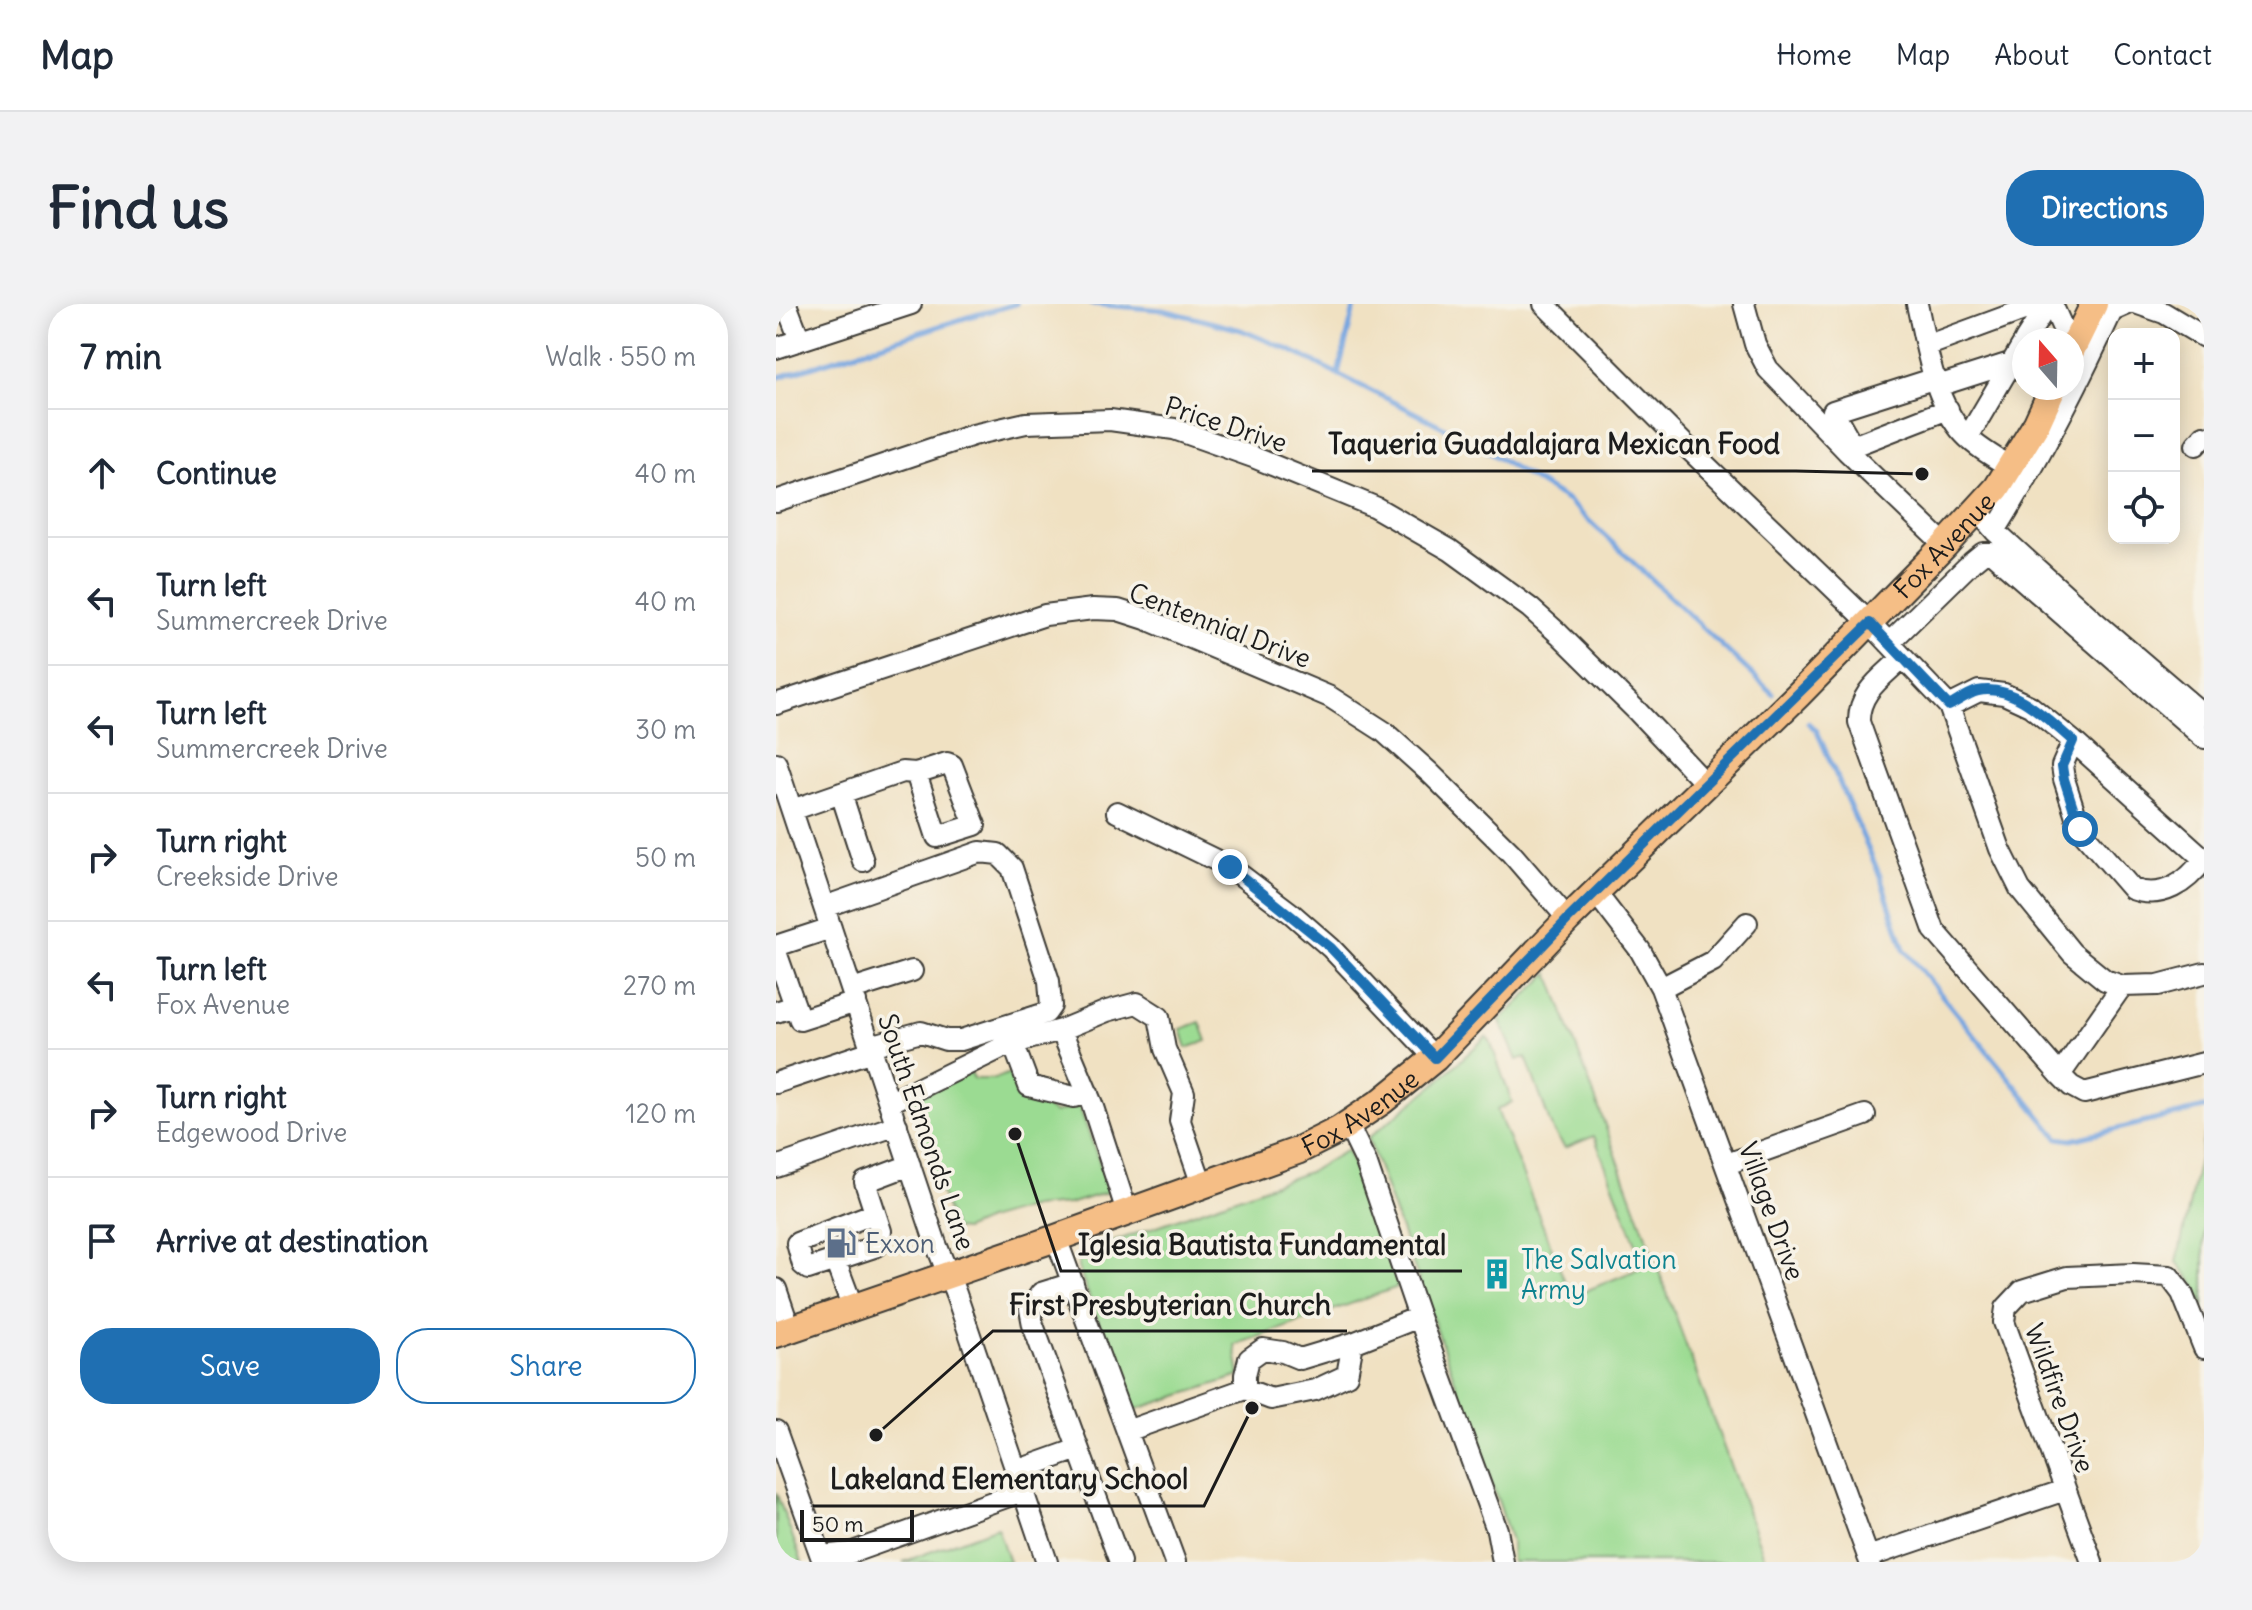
<!DOCTYPE html>
<html lang="en">
<head>
<meta charset="utf-8">
<style>
  body { margin:0; font-family:Delius,sans-serif; background:#f2f2f3; color:#1f2937 }
  .controls { position:absolute; right:24px; top:24px; display:grid; overflow:hidden; border-radius:16px; box-shadow:0 4px 20px #0003 }
  .controls button { width:72px; height:72px; display:grid; place-items:center; padding:0; border:0; border-bottom:2px solid #e0e1e3; background:#fff; color:#1f2937; font:40px sans-serif }
  .compass { position:absolute; left:1236px; top:24px; width:72px; height:72px; border-radius:50%; background:#fff; box-shadow:0 4px 20px #0003; rotate:340deg }
  .scale { position:absolute; left:24px; bottom:20px; width:114px; box-sizing:border-box; padding-left:8px; border:4px solid #1c1c1c; border-top:0; font-size:22px; line-height:28px; white-space:nowrap; color:#1c1c1c; -webkit-text-stroke:6px #f7f3e8; paint-order:stroke }
  .stop { position:absolute; width:24px; height:24px; margin:-18px; border:6px solid #1f6fb2; border-radius:50%; background:#fff }
  .stop.end { background:#1f6fb2; border-color:#fff; box-shadow:0 2px 8px #0008 }
  .list { margin:0; padding:0; list-style:none }
  h2 { display:flex; justify-content:space-between; align-items:center; height:104px; margin:0; padding:0 32px; font-size:34px }
  h2 small { font-size:26px; font-weight:400; color:#747a83 }
  .list li { display:grid; grid-template-columns:52px 1fr auto; gap:24px; align-items:center; box-sizing:border-box; height:128px; padding:0 32px; border-top:2px solid #e0e1e3 }
  .list b { display:block; font-size:30px; white-space:nowrap }
  .list p { margin:0; font-size:26px; white-space:nowrap; color:#747a83 }
  .list em { font-size:26px; font-style:normal; color:#747a83 }
  .actions { display:flex; gap:16px; padding:24px 32px }
  .actions a { flex:1; padding:18px 0; border:2px solid #1f6fb2; border-radius:32px; text-align:center; font-size:28px; color:#1f6fb2 }
  .actions .main { background:#1f6fb2; color:#fff }
  .icon { flex:none; width:44px; height:44px; fill:none; stroke:currentColor; stroke-width:2; stroke-linecap:round; stroke-linejoin:round }
  .map { position:relative; flex:none; width:1428px; height:1258px; overflow:hidden; border-radius:32px }
  header { display:flex; align-items:center; gap:48px; box-sizing:border-box; height:112px; padding:0 40px; background:#fff; border-bottom:2px solid #e0e1e3 }
  header strong { font-size:38px }
  nav { display:flex; gap:44px; margin-inline-start:auto; font-size:28px }
  .intro { display:flex; align-items:center; justify-content:space-between; box-sizing:border-box; height:192px; padding:0 48px }
  h1 { margin:0; font-size:56px }
  .button { padding:20px 36px; border-radius:32px; background:#1f6fb2; color:#fff; font-size:28px; font-weight:700 }
  main { display:flex; gap:48px; padding:0 48px }
  aside { flex:1; background:#fff; border-radius:32px; box-shadow:0 4px 20px #0003 }
  .map>svg:first-child { display:block }
  .green { fill:#9bdb92; stroke:#5c7c57; stroke-width:2 }
  .lines { fill:none; stroke-linecap:round; stroke-linejoin:round }
  .stream { stroke:#76a5e0; stroke-width:5 }
  .minor-casing { stroke:#3c3a35; stroke-width:24 }
  .major-casing { stroke:#3c3a35; stroke-width:30 }
  .minor { stroke:#fff; stroke-width:20 }
  .major { stroke:#f5be86; stroke-width:26 }
  .route { stroke:#1f6fb2; stroke-width:10 }
  .labels { text-anchor:middle; dominant-baseline:central; stroke-width:7; stroke-linejoin:round; paint-order:stroke }
  .street-label { font-size:26px; fill:#1c1c1c; stroke:#f7f3e8 }
  .service-label { font-size:26px; fill:#4e5e75; stroke:#f7f3e8; text-anchor:start }
  .culture-label { font-size:26px; fill:#0d838f; stroke:#f7f3e8; text-anchor:start }
  .leader { fill:none; stroke:#1c1c1c; stroke-width:3 }
  .callout-dot { fill:#1c1c1c; stroke:#f7f3e8; stroke-width:3 }
  .callout-label { font-size:28px; text-anchor:middle; font-weight:bold; fill:#1c1c1c; stroke:#f7f3e8; stroke-width:7; stroke-linejoin:round; paint-order:stroke }
</style>
</head>
<body>
<header>
<strong>Map</strong>
<nav><a>Home</a><a>Map</a><a>About</a><a>Contact</a></nav>
</header>
<div class="intro"><h1>Find us</h1><a class="button">Directions</a></div>
<main>
<aside>
<h2>7 min<small>Walk · 550 m</small></h2>
<ul class="list">
<li><svg class="icon" aria-label="ahead" viewBox="0 0 24 24"><path d="M12 20V5M6 11l6-6 6 6"/></svg><div><b>Continue</b></div><em>40 m</em></li>
<li><svg class="icon" aria-label="left" viewBox="0 0 24 24"><path d="M17 20v-9H6M10 6l-5 5 5 5"/></svg><div><b>Turn left</b><p>Summercreek Drive</p></div><em>40 m</em></li>
<li><svg class="icon" aria-label="left" viewBox="0 0 24 24"><path d="M17 20v-9H6M10 6l-5 5 5 5"/></svg><div><b>Turn left</b><p>Summercreek Drive</p></div><em>30 m</em></li>
<li><svg class="icon" aria-label="right" viewBox="0 0 24 24"><path d="M7 20v-9h11M14 6l5 5-5 5"/></svg><div><b>Turn right</b><p>Creekside Drive</p></div><em>50 m</em></li>
<li><svg class="icon" aria-label="left" viewBox="0 0 24 24"><path d="M17 20v-9H6M10 6l-5 5 5 5"/></svg><div><b>Turn left</b><p>Fox Avenue</p></div><em>270 m</em></li>
<li><svg class="icon" aria-label="right" viewBox="0 0 24 24"><path d="M7 20v-9h11M14 6l5 5-5 5"/></svg><div><b>Turn right</b><p>Edgewood Drive</p></div><em>120 m</em></li>
<li><svg class="icon" aria-label="arrive" viewBox="0 0 24 24"><path d="M6 21V4h12l-3 4 3 4H6"/></svg><div><b>Arrive at destination</b></div></li>
</ul>
<div class="actions"><a class="main">Save</a><a>Share</a></div>
</aside>
<div class="map">
<svg width="1428" height="1258" viewBox="0 0 1428 1258">
  <rect width="100%" height="100%" fill="#f7f3e8"/>
  <filter id="ink" filterUnits="userSpaceOnUse"><feTurbulence type="fractalNoise" baseFrequency=".0125" numOctaves="2"/><feDisplacementMap in="SourceGraphic" scale="16" xChannelSelector="R" yChannelSelector="G"/><feConvolveMatrix kernelMatrix="1 2 1 2 8 2 1 2 1" color-interpolation-filters="sRGB"/></filter>
  <filter id="wash" filterUnits="userSpaceOnUse"><feTurbulence type="fractalNoise" baseFrequency=".006" numOctaves="4" result="noise"/><feDisplacementMap in="SourceGraphic" scale="32" xChannelSelector="R" yChannelSelector="G"/><feGaussianBlur stdDeviation="1.8" result="paint"/><feColorMatrix in="noise" values="0 0 0 0 0 0 0 0 0 0 0 0 0 0 0 0 0 1.4 0 .05"/><feComposite in="paint" operator="in"/></filter>
  <g filter="url(#wash)">
    <rect width="100%" height="100%" fill="#f0e1c2"/>
    <path class="green" d="M 773,669 L 990,1258 L 736,1258 L 735,1238 L 724,1202 L 592,834 L 657,782 L 710,733 L 714,737 L 736,798 L 721,806 L 795,993 L 865,964 L 867,958 L 818,832 L 789,844 L 777,827 L 750,753 L 741,756 L 724,717 Z
      M 424,718 L 431,737 L 411,744 L 405,725 Z
      M 195,768 L 198,775 L 218,775 L 237,768 L 246,790 L 279,809 L 303,802 L 334,887 L 293,900 L 257,903 L 211,916 L 188,926 L 178,925 L 132,797 Z
      M 1428,832 L 1428,1003 L 1420,982 L 1401,958 Z
      M 571,846 L 625,982 L 459,1041 L 464,1072 L 361,1105 L 352,1096 L 302,963 L 303,950 L 535,867 Z
      M 0,1188 L 26,1258 L 0,1258 Z
      M 221,1223 L 233,1258 L 127,1258 Z"/>
    <g class="lines">
      <path class="stream" d="M 314,0 L 388,6 L 465,26 L 516,47 L 691,135 L 792,197 L 997,390
        M 562,70 L 579,0
        M 0,74 L 192,13 L 240,0
        M 1032,419 L 1041,427 L 1104,572 L 1128,645 L 1282,834 L 1296,836 L 1428,804"/>
    </g>
  </g>
  <g filter="url(#ink)">
    <g class="lines">
      <g class="minor-casing">
        <path id="minor" d="M 10,0 L 24,36
          M 768,0 L 916,148 L 1094,319 L 1173,402 L 1224,545 L 1244,585 L 1296,649 L 1329,676 L 1346,682 L 1382,681 L 1428,669
          M 968,0 L 979,40 L 992,65 L 1071,147 L 1169,241
          M 1141,0 C 1150,41 1158,98 1188,130 C 1200,143 1218,153 1234,163
          M 1276,0 L 1292,36
          M 1362,0 L 1388,9 L 1428,33
          M 1249,36 L 1272,0
          M 1150,42 L 1264,0
          M 0,44 L 135,0
          M 1160,74 L 1057,107 L 1077,142 L 1172,105
          M 1162,82 L 1234,59
          M 1192,133 L 1248,38
          M 1420,141 L 1428,132
          M 0,197 L 197,131 L 250,119 L 334,116 L 398,125 L 477,153 L 599,203 L 674,246 L 754,304 L 783,330 L 862,408 L 930,480
          M 1201,206 L 1219,227 L 1317,316 L 1428,411
          M 1219,227 C 1263,156 1301,83 1336,7 L 1352,0
          M 1113,339 L 1196,258 L 1207,249 L 1216,249 L 1428,434
          M 1126,354 C 1107,373 1082,388 1083,418 L 1158,626 L 1284,771 L 1295,782 L 1308,789 L 1428,759
          M 0,400 L 269,311 L 317,305 L 342,306 L 370,315 L 554,393 L 607,427 L 654,469 L 735,549 L 792,615
          M 1173,402 L 1203,387 L 1228,390 L 1254,402 L 1297,437 L 1428,555
          M 1297,437 L 1286,462 L 1288,475 L 1304,525 L 1356,585 C 1386,596 1411,579 1428,555
          M 0,459 L 160,940 L 180,990 L 271,1258
          M 65,489 L 87,557
          M 16,506 L 126,468 L 140,469 L 161,533 L 199,521 L 176,461 L 171,459 L 140,469
          M 341,508 L 454,563 L 516,610 L 555,644 L 659,754
          M 820,589 L 864,646 L 885,684 L 1094,1258
          M 48,603 L 204,548 L 222,550 L 236,564 L 273,677 L 275,702 L 270,709 L 185,736 L 170,736 L 145,728 L 94,742
          M 0,642 L 55,624
          M 0,648 L 24,716 L 80,698
          M 885,684 L 937,657 L 971,619
          M 76,686 L 136,667
          M 0,708 L 19,702
          M 285,726 L 331,707 L 361,699 L 383,713 L 389,745 L 408,789 L 404,817 L 426,881
          M 237,739 L 253,782 L 298,793 L 312,789
          M 1284,771 L 1346,682
          M 0,779 L 96,747
          M 113,799 L 231,741 L 285,726 L 316,800 L 351,908
          M 572,821 L 590,858 L 643,1013 L 721,1226 L 727,1258
          M 951,860 L 1089,811
          M 0,863 L 121,821
          M 280,934 L 399,1258
          M 59,956 L 32,965 L 27,961 L 21,939 L 99,909
          M 297,979 L 265,989 L 254,1005 L 257,1021 L 344,1258
          M 0,985 L 14,1026
          M 77,1004 L 59,956 L 101,942 L 105,927 L 89,878 L 134,861
          M 469,1085 L 469,1071 L 473,1055 L 487,1045 L 507,1048 L 524,1055 L 577,1039
          M 0,1127 L 45,1252 L 74,1249 L 247,1187
          M 351,1127 L 469,1085 L 495,1095 L 539,1086 L 571,1071 L 577,1039 L 643,1013
          M 240,1167 L 302,1145
          M 1092,1253 L 1289,1186
          M 1316,1258 L 1228,1018 L 1230,1004 L 1246,987 L 1291,973 L 1357,970 L 1393,972 L 1406,989 L 1428,1044"/>
      </g>
      <g class="major-casing">
        <g id="major">
          <path d="M 1296,45 L 1318,0"/>
          <path id="s1" d="M 0,1030 L 280,934 L 521,847 L 563,826 L 606,797 L 659,754 L 792,615 L 1022,391 L 1169,241 L 1221,184 L 1261,119 L 1277,84"/>
        </g>
      </g>
      <use href="#minor" class="minor"/>
      <use href="#major" class="major"/>
    </g>
  </g>
  <g class="lines" filter="url(#ink)">
    <path class="route" d="M 454,563 L 555,644 L 659,754 L 792,615 L 1094,319 L 1173,402 C 1182,397 1193,389 1202,387 C 1238,379 1273,417 1297,437 L 1286,462 L 1288,475 L 1304,525"/>
  </g>
  <defs>
    <g id="fuel-bare" transform="scale(2.4)"><path d="M-5.5-6h7V0h2V4h1.3V-2.5L3-4.5l.8-.8L6-3V5H2.5V1h-1V6h-7ZM-4.2-4.7v3.2H.2V-4.7Z" fill="#5c6f8a" stroke="#f7f3e8" stroke-width="2.5" paint-order="stroke"/></g>
    <g id="building-bare" transform="scale(2.4)"><path d="M-4-6H4V6H1V3H-1V6H-4ZM-2.5-4.3h1.7v1.8h-1.7ZM.8-4.3h1.7v1.8H.8ZM-2.5-1h1.7V.8h-1.7ZM.8-1h1.7V.8H.8Z" fill="#0f9aa8" stroke="#f7f3e8" stroke-width="2.5" paint-order="stroke"/></g>
  </defs>
  <g fill-rule="evenodd">
    <use href="#fuel-bare" x="65" y="939"/>
    <use href="#building-bare" x="721" y="970"/>
  </g>
  <g class="labels">
    <g class="street-label">
      <text transform="translate(450 120) rotate(18)">Price Drive</text>
      <text stroke="none"><textPath href="#s1" startOffset="1442">Fox Avenue</textPath></text>
      <text transform="translate(444 321) rotate(21)">Centennial Drive</text>
      <text stroke="none"><textPath href="#s1" startOffset="626">Fox Avenue</textPath></text>
      <text transform="translate(151 828) rotate(71)">South Edmonds Lane</text>
      <text transform="translate(996 907) rotate(70)">Village Drive</text>
      <text transform="translate(1284 1094) rotate(70)">Wildfire Drive</text>
    </g>
    <g class="service-label">
      <text x="89" y="939">Exxon</text>
    </g>
    <g class="culture-label">
      <text x="745" y="955">The Salvation<tspan x="745" dy="30">Army</tspan></text>
    </g>
  </g>
  <path class="leader" d="M1146 170L1020 167H536M239 830L285 967H686M100 1131L217 1027H571M476 1104L428 1202H37"/>
  <g class="callout-dot">
    <circle cx="1146" cy="170" r="8"/>
    <circle cx="239" cy="830" r="8"/>
    <circle cx="100" cy="1131" r="8"/>
    <circle cx="476" cy="1104" r="8"/>
  </g>
  <g class="callout-label">
    <text x="778" y="150">Taqueria Guadalajara Mexican Food</text>
    <text x="486" y="951">Iglesia Bautista Fundamental</text>
    <text x="394" y="1011">First Presbyterian Church</text>
    <text x="233" y="1185">Lakeland Elementary School</text>
  </g>
</svg>
<div class="controls">
<button>+</button>
<button>−</button>
<button><svg class="icon" aria-label="locate" viewBox="0 0 24 24"><circle cx="12" cy="12" r="6"/><path d="M12 2v4M12 18v4M2 12h4M18 12h4"/></svg></button>
</div>
<svg class="compass" viewBox="-18 -18 36 36"><path d="M0-13l5 13h-10z" fill="#e53935"/><path d="M0 13l5-13h-10z" fill="#747a83"/></svg>
<div class="scale">50 m</div>
<div class="stop" style="left:1304px;top:525px"></div>
<div class="stop end" style="left:454px;top:563px"></div>
</div>
</main>
</body>
</html>
